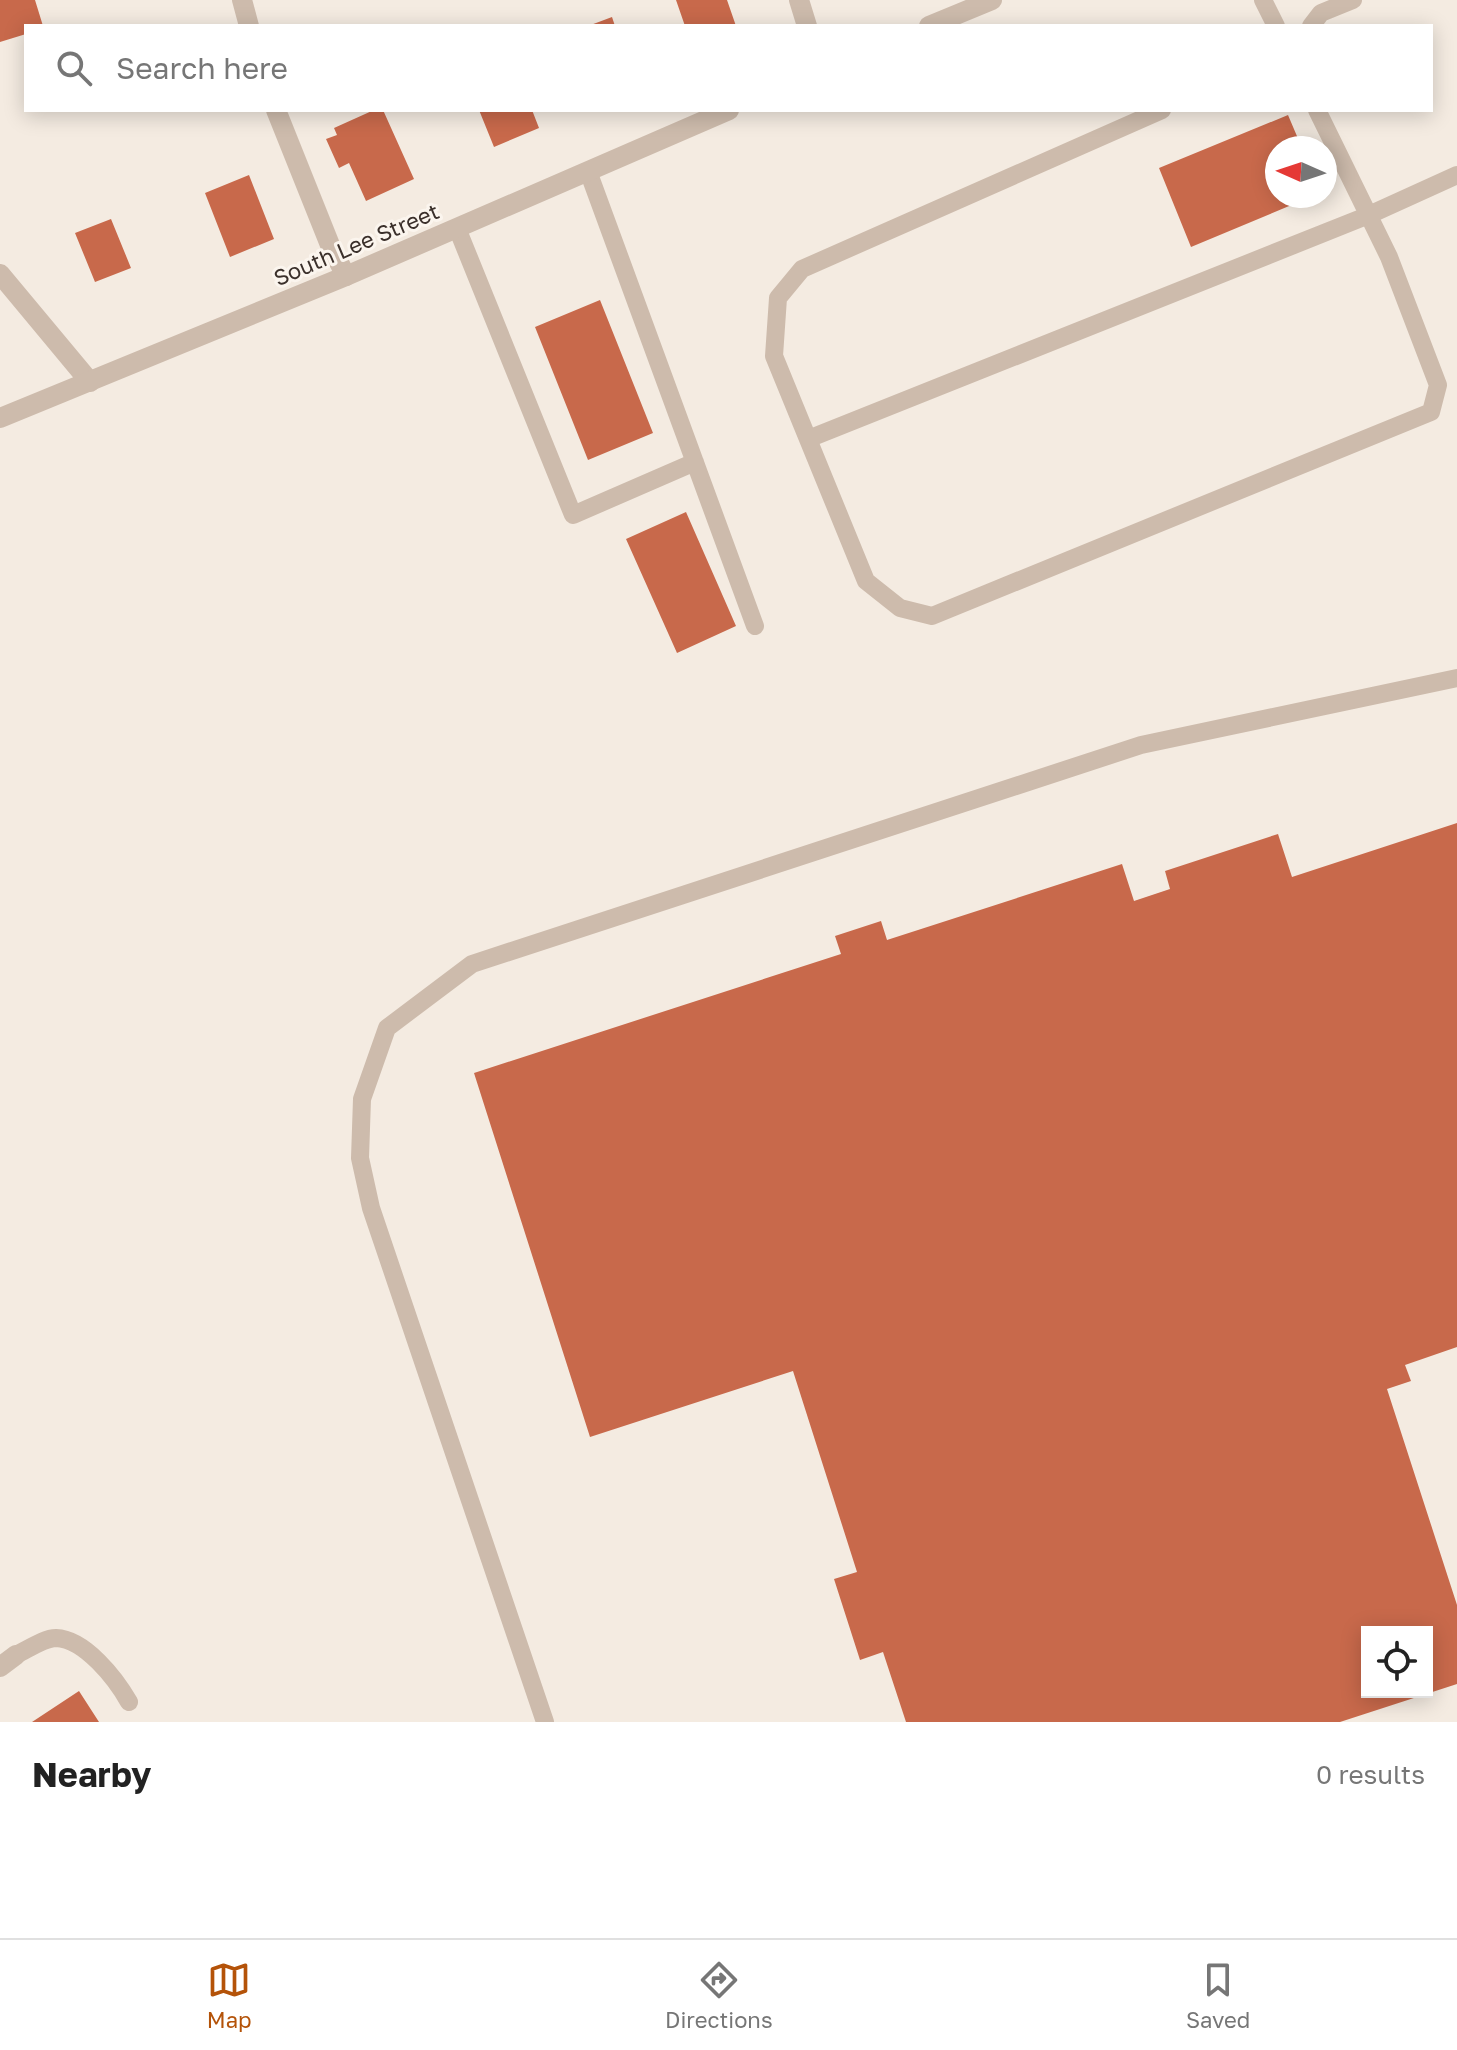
<!DOCTYPE html>
<html lang="en">
<head>
<meta charset="utf-8">
<style>
  body { margin:0; font-family:"Golos Text",sans-serif; background:#f2f2f2; color:#222 }
  .controls { position:absolute; right:24px; bottom:24px; display:grid; overflow:hidden; border-radius:0px; box-shadow:0 4px 20px #0003 }
  .controls button { width:72px; height:72px; display:grid; place-items:center; padding:0; border:0; border-bottom:2px solid #e0e0e0; background:#fff; color:#222; font:40px sans-serif }
  .compass { position:absolute; left:1265px; top:136px; width:72px; height:72px; border-radius:50%; background:#fff; box-shadow:0 4px 20px #0003; rotate:273deg }
  .list { margin:0; padding:0; list-style:none }
  h2 { display:flex; justify-content:space-between; align-items:center; height:104px; margin:0; padding:0 32px; font-size:34px }
  h2 small { font-size:26px; font-weight:400; color:#767676 }
  .icon { flex:none; width:44px; height:44px; fill:none; stroke:currentColor; stroke-width:2; stroke-linecap:round; stroke-linejoin:round }
  .map { position:relative; flex:none; width:1457px; height:1722px; overflow:hidden }
  .search { position:absolute; background:#fff; box-shadow:0 4px 20px #0003; left:24px; right:24px; top:24px; height:88px; display:flex; align-items:center; gap:20px; box-sizing:border-box; padding:0 28px; border-radius:0px; color:#767676; font-size:30px }
  .sheet { height:216px; background:#fff }
  nav { display:flex; justify-content:space-around; align-items:center; box-sizing:border-box; height:112px; border-top:2px solid #e0e0e0; background:#fff; font-size:22px; color:#767676 }
  nav a { display:grid; justify-items:center; gap:4px }
  nav .on { color:#b45309 }
  .map>svg:first-child { display:block }
  .building { fill:#c8694b; fill-rule:evenodd }
  .lines { fill:none; stroke-linecap:round; stroke-linejoin:round }
  .service { stroke:#cdbbac; stroke-width:18 }
  .minor { stroke:#cdbbac; stroke-width:20 }
  .tertiary { stroke:#cdbbac; stroke-width:20 }
  .labels { text-anchor:middle; dominant-baseline:central; stroke-width:6; stroke-linejoin:round; paint-order:stroke }
  .street-label { font-size:22px; fill:#3b302b; stroke:#fbf5ee }
</style>
</head>
<body>
<div class="map">
<svg width="1457" height="1722" viewBox="0 0 1457 1722">
  <rect width="100%" height="100%" fill="#f4ebe1"/>
  <path class="building" d="M 0,0 L 35,0 L 43,26 L 26,26 L 26,34 L 0,42 Z
    M 676,0 L 727,0 L 736,26 L 685,26 Z
    M 612,17 L 615,26 L 588,26 Z
    M 374,110 L 383,110 L 414,179 L 366,201 L 349,163 L 339,168 L 326,139 L 337,135 L 334,128 Z
    M 479,110 L 532,110 L 539,128 L 494,147 Z
    M 1288,115 L 1302,148 L 1277,148 L 1277,196 L 1313,196 L 1191,247 L 1159,168 Z
    M 249,175 L 274,239 L 230,257 L 205,193 Z
    M 111,219 L 131,268 L 95,282 L 75,233 Z
    M 600,300 L 653,433 L 588,460 L 535,327 Z
    M 686,512 L 736,626 L 677,653 L 626,539 Z
    M 1457,823 L 1457,1347 L 1405,1365 L 1411,1381 L 1387,1389 L 1457,1605 L 1457,1684 L 1340,1722 L 906,1722 L 883,1652 L 860,1660 L 834,1579 L 857,1572 L 793,1371 L 590,1437 L 474,1073 L 841,954 L 835,936 L 881,921 L 887,940 L 1122,864 L 1134,901 L 1170,889 L 1165,871 L 1278,834 L 1292,877 ZM 1367,1632 L 1427,1632 L 1427,1692 L 1367,1692 Z
    M 79,1691 L 99,1722 L 32,1722 Z"/>
  <g class="lines">
    <path class="service" d="M 1263,0 L 1276,26
      M 1311,26 L 1321,13 L 1353,0
      M 1162,110 L 802,269 L 778,298 L 774,356 L 866,581 L 900,608 L 932,616 L 1431,412 L 1438,385 L 1389,257 L 1317,110
      M 588,171 L 755,626
      M 457,228 L 573,515 L 695,462
      M 808,439 L 1369,215 L 1457,175
      M 16,1655 C 27,1650 44,1638 56,1638 C 85,1639 116,1679 129,1702
      M 545,1722 L 371,1208 L 360,1158 L 362,1099 L 387,1028 L 472,964 L 1141,745 L 1457,678"/>
    <path class="minor" d="M 242,0 L 249,26
      M 799,0 L 807,26
      M 276,110 L 330,245 L 346,276
      M 0,274 L 90,382
      M 0,1667 L 16,1655"/>
    <path class="tertiary" d="M 929,26 L 992,0
      M 0,418 L 346,276 L 729,110"/>
  </g>
  <g class="labels">
    <g class="street-label">
      <text transform="translate(356 244) rotate(-23)">South Lee Street</text>
    </g>
  </g>
</svg>
<div class="controls">
<button><svg class="icon" aria-label="locate" viewBox="0 0 24 24"><circle cx="12" cy="12" r="6"/><path d="M12 2v4M12 18v4M2 12h4M18 12h4"/></svg></button>
</div>
<svg class="compass" viewBox="-18 -18 36 36"><path d="M0-13l5 13h-10z" fill="#e53935"/><path d="M0 13l5-13h-10z" fill="#767676"/></svg>
<div class="search"><svg class="icon" aria-label="search" viewBox="0 0 24 24"><circle cx="10" cy="10" r="6"/><path d="M15 15l6 6"/></svg>Search here</div>
</div>
<section class="sheet">
<h2>Nearby<small>0 results</small></h2>
<ul class="list">
</ul>
</section>
<nav>
<a class="on"><svg class="icon" aria-label="map" viewBox="0 0 24 24"><path d="M3 6l6-2 6 2 6-2v14l-6 2-6-2-6 2zM9 4v14M15 6v14"/></svg>Map</a>
<a><svg class="icon" aria-label="directions" viewBox="0 0 24 24"><path d="M12 3l9 9-9 9-9-9zM9 14v-3h6M13 9l2 2-2 2"/></svg>Directions</a>
<a><svg class="icon" aria-label="saved" viewBox="0 0 24 24"><path d="M7 4h10v16l-5-4-5 4z"/></svg>Saved</a>
</nav>
</body>
</html>
